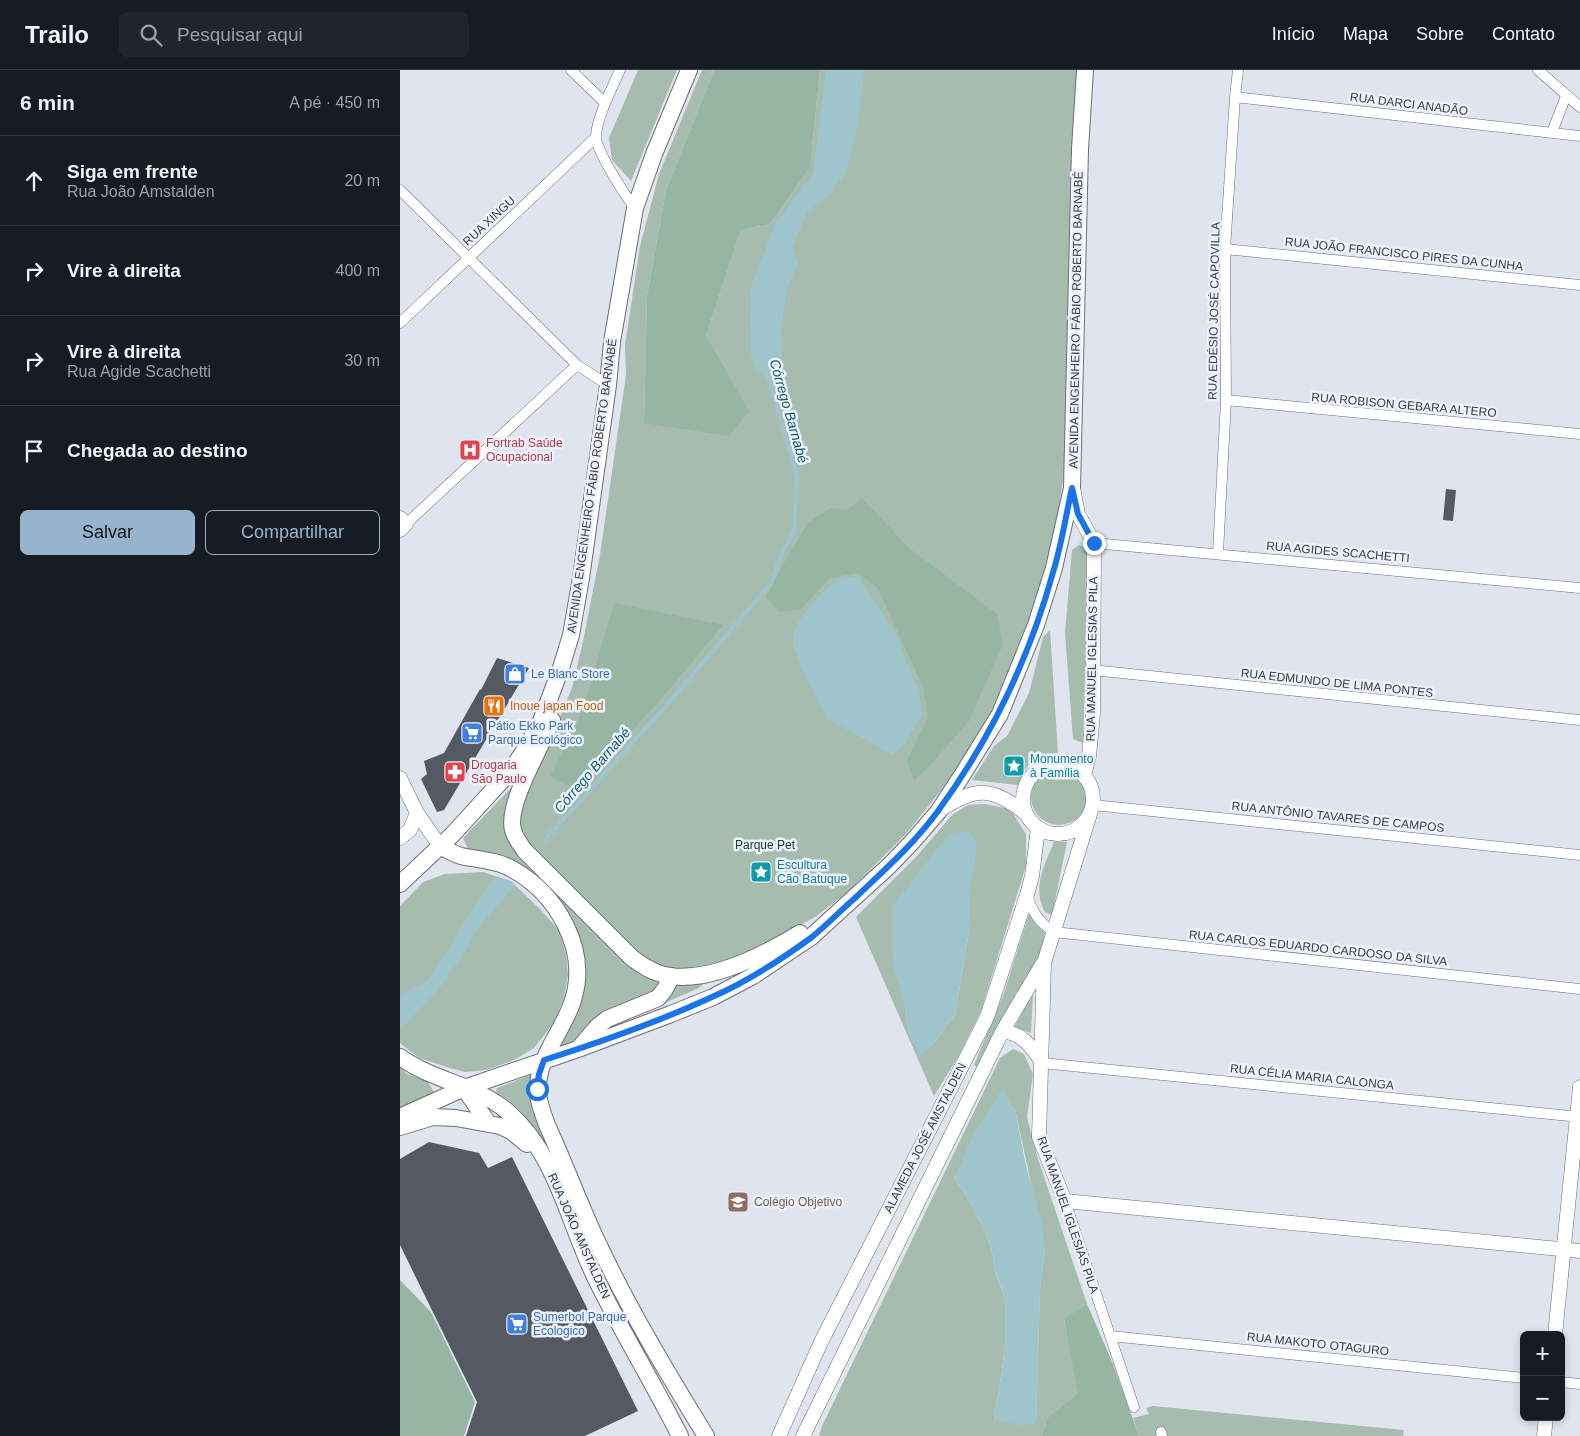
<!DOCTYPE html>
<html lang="pt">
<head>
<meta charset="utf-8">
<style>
  body { margin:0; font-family:Arial,sans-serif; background:#20242c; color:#f1f3f6 }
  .controls { position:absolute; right:15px; bottom:15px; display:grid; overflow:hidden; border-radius:8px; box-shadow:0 2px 8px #0003 }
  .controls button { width:45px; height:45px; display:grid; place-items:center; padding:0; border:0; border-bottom:1px solid #363941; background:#171b24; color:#f1f3f6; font:25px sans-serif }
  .stop { position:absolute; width:15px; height:15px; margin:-11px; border:4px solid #1a73e8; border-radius:50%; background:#fff }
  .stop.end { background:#1a73e8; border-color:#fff; box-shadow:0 1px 5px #0008 }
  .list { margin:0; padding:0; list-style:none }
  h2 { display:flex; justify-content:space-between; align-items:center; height:65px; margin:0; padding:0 20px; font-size:21px }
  h2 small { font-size:16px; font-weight:400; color:#9ea1a6 }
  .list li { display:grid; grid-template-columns:32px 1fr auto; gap:15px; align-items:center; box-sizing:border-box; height:90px; padding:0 20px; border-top:1px solid #363941 }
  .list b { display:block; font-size:19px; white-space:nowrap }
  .list p { margin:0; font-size:16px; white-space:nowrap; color:#9ea1a6 }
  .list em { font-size:16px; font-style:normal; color:#9ea1a6 }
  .actions { display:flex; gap:10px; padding:15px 20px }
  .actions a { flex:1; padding:11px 0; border:1px solid #97b4ce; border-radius:8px; text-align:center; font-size:18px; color:#97b4ce }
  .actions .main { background:#97b4ce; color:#111 }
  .icon { flex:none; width:28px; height:28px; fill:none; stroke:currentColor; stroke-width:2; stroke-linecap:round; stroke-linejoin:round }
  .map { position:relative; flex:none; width:1180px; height:1366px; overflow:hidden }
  header { display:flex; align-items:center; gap:30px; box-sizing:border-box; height:70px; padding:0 25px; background:#171b24; border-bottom:1px solid #363941 }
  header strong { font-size:24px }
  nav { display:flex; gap:28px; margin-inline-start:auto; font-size:18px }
  .search { width:350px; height:45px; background:#20242c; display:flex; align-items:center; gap:12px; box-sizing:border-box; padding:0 18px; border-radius:8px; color:#9ea1a6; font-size:19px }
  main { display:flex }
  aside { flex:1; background:#171b24 }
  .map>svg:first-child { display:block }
  .green { fill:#a5bcae; fill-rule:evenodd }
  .forest { fill:#96b5a2 }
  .water { fill:#9ec5cc }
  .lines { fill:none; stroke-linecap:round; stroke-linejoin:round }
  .stream { stroke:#9ec5cc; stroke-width:4.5 }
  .building { fill:#555962 }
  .minor-casing { stroke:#6a6e78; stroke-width:11 }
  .tertiary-casing { stroke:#6a6e78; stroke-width:15 }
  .primary-casing { stroke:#6a6e78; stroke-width:18 }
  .minor { stroke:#fff; stroke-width:10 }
  .tertiary { stroke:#fff; stroke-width:14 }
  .primary { stroke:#fff; stroke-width:16 }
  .route { stroke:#1a73e8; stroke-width:6 }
  .labels { text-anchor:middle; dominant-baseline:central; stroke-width:5; stroke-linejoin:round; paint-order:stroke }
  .street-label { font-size:12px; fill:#393b3f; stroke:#ecf1fc }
  .health-label { font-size:12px; fill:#be3a42; stroke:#ecf1fc; text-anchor:start }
  .shop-label { font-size:12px; fill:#366cbe; stroke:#ecf1fc; text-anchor:start }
  .food-label { font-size:12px; fill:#c56008; stroke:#ecf1fc; text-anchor:start }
  .culture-label { font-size:12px; fill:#0d838f; stroke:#ecf1fc; text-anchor:start }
  .park-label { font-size:12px; fill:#0e452c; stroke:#ecf1fc }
  .education-label { font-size:12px; fill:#785e54; stroke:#ecf1fc; text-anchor:start }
  .water-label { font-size:14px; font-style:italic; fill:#0d5e69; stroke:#ecf1fc }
</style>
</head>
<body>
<header>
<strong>Trailo</strong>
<div class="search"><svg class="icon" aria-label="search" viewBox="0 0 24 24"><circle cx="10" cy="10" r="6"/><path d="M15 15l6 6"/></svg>Pesquisar aqui</div>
<nav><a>Início</a><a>Mapa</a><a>Sobre</a><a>Contato</a></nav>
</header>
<main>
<aside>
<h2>6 min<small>A pé · 450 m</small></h2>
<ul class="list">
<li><svg class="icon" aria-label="ahead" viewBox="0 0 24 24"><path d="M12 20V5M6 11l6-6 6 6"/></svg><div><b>Siga em frente</b><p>Rua João Amstalden</p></div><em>20 m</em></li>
<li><svg class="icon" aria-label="right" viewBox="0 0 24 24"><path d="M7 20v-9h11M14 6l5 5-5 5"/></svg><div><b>Vire à direita</b></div><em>400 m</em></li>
<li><svg class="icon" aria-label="right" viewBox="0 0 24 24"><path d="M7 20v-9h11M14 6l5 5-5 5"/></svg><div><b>Vire à direita</b><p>Rua Agide Scachetti</p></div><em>30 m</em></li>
<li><svg class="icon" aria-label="arrive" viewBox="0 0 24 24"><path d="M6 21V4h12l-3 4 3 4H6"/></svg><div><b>Chegada ao destino</b></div></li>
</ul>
<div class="actions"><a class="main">Salvar</a><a>Compartilhar</a></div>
</aside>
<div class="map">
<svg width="1180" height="1366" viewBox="0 0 1180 1366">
  <rect width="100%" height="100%" fill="#dfe4ef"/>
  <path class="green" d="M 238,0 L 277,0 L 231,111 L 212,90 L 209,68 Z
    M 302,0 L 314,0 L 266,120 L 247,226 L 244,353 L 306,266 L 341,160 L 370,154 L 410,98 L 420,0 L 677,0 L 664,403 L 655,467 L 635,537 L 598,629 L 575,671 L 543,718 L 505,765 L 448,822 L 415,847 L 348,883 L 305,897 L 271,899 L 252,895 L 213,859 L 127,772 L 122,761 L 120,749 L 123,734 L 130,714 L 151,669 L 172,618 L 182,576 L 200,485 L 226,305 L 225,275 L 240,176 L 259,104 Z
    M 679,475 L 688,479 L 690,488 L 683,673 L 673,669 L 665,563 L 672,480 Z
    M 650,560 L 658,683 C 635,685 625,693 619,715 L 572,710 L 594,676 L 607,666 L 629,623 L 643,567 Z
    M631 727a28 28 0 1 1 56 0a28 28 0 1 1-56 0Z
    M 112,717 L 105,753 L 264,913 L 256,924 L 179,970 L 161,976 L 178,940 L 185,915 L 183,881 L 138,810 L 108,788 L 69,781 L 63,768 Z
    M 585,734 L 610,739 L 626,764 L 626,796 L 581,941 L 558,987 L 534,1026 L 456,847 L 517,786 L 552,745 L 568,735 ZM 570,820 L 570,855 L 555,945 L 535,972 L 511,970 L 505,939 Z
    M 654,772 L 667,772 L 652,845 L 645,842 C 632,819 644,795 654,772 Z
    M 83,802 L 111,811 L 142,841 L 160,862 L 166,884 L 168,905 L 164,928 L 153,954 L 134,978 L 114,990 L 86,1000 L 65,1002 L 50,998 L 19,988 L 0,973 L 0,836 L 23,812 L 45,804 Z
    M 629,844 L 635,853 L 645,863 L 640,886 L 577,997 L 574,995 L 604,923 Z
    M 307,911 L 299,918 L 214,955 L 276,914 Z
    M 633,923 L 631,963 L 614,958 Z
    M 613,979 L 624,984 L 633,1004 L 627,1047 L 638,1089 L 687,1234 L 664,1250 L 679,1324 L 648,1347 L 642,1366 L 419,1366 L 422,1356 L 600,988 ZM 615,1039 L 645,1178 L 640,1220 L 636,1352 L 632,1354 L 594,1349 C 600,1314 611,1258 603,1223 C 601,1216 597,1209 595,1202 C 593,1196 594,1189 592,1183 C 588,1161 567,1126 554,1108 Z
    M 0,997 L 7,1004 L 27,1011 L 36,1025 L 0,1039 Z
    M 130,1005 L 132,1027 L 154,1087 C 136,1061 124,1038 96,1022 L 97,1018 Z
    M 753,1336 L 1004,1360 L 1003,1366 L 739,1366 L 733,1348 L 749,1344 L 746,1338 Z"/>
  <path class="forest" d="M 314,0 L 420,0 L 410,98 L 370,154 L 341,160 L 306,266 L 349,341 L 329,366 L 244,353 L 247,226 L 266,120 Z
    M 462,428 L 509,478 L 597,544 L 603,574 L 569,651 L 532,693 L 514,711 L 507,690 L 528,647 L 523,617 L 477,517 L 457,503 L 430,508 L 401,539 L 379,542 L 366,527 L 386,489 L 408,453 L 431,438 L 447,440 Z
    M 214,533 L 323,555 L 258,633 L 175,720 L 150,706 L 183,640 Z
    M 0,1210 L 31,1242 L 75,1332 L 64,1366 L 0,1366 Z
    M 687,1234 L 713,1294 L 739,1366 L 642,1366 L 648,1347 L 678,1324 L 664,1249 Z"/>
  <path class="water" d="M 426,0 L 464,0 L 458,55 L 447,100 L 430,125 L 418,132 L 408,141 L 392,177 L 398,193 L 387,218 L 381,260 L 383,295 L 377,309 L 357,300 L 351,285 L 350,219 L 375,155 L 413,103 Z
    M 458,506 L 495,563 L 518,620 L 523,643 L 505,674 L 493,685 L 428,649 L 402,600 L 394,577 L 393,564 L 403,544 L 422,523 L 439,508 Z
    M 569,761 L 576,770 L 576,780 L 570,820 L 570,855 L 555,945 L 535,972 L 526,981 L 519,985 L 511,970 L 505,939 L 493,893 L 492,837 L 548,765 Z
    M 95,808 L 111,811 L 115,815 L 74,863 L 67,879 L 36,923 L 0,960 L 0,924 L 26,912 L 47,881 L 76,833 Z
    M 602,1019 L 615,1039 L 626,1096 L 642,1152 L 645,1178 L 640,1220 L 636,1352 C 628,1358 604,1353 594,1349 C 600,1314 611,1258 603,1223 C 602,1216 597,1209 595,1202 C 593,1196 594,1189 592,1183 C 588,1161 567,1126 554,1108 L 573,1066 Z"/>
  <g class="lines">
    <path class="stream" d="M 145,770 L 265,637 L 371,513 L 381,485 L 394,461 L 397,407 L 366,299"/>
  </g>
  <path class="building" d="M 1046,419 L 1056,420 L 1053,451 L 1043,450 Z
    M 97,588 L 129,598 L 44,740 L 37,742 L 21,709 L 27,704 L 24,691 L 44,683 L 80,619 L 81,620 Z
    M 29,1072 L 79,1083 L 88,1098 L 112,1087 L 238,1341 L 185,1366 L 66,1366 L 77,1332 L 0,1175 L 0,1089 Z"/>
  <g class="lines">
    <g class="minor-casing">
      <path id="minor" d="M 171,0 L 205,33
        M 220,0 C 212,18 197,47 196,66 C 195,79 226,127 235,138
        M 1138,0 L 1180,37
        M 835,27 L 1180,66
        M 1152,62 L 1166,26
        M 0,120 L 177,295 L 208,315
        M 825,179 L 1180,215
        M 0,253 L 195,68
        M 826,330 L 1180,364
        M 6,454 L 177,295
        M 694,473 L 1180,518
        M 818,483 L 826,330 L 825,179 L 835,27 L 838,0
        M 692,600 L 1180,650
        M 693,735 L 1180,785
        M 627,825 C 632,842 639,852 654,862 L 1180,919
        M 642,993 L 1180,1047
        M 665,1131 L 734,1337
        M 710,1266 L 1124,1308
        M 1161,1312 L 1180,1314
        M 761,1362 L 762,1366"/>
    </g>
    <g class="tertiary-casing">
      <path id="tertiary" d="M 673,418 L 678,444 L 694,473 L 693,643 L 689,686 L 684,705
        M 0,448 L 6,454 L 0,460
        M623 729a35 35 0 1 1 70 0a35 35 0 1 1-70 0Z
        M 0,708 L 17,743 L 40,776
        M 540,740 C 575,717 592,716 625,743
        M 690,744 L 644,893 L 639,1067 L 665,1131 L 1180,1181
        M 0,768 L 10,760 L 17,743
        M 602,962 C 620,961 632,977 641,991
        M 1155,1265 L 1180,1017
        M 379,1366 L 421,1272 L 587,947 L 627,825 L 632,806 L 638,758
        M 403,1366 L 602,962 L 643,893
        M 1144,1366 L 1146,1347"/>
    </g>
    <g class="primary-casing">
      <path id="primary" d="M 152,650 C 142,676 106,734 113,760 C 115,768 120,774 125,781 L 232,888 C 240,894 249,900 258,903 C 301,918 364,885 400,863
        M 40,776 C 47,780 54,784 61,786 C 78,790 97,790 112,799 C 157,824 189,879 173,930 C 164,960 138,986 138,1018 C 137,1030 143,1043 147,1055 C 164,1092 178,1130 195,1167 C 227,1236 266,1301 306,1366
        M 0,814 L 53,764 L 107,705 L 125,680 L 141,651 L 161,598 L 171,565 L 181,508 L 208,315 L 212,272 L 235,138 L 254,84 L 289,0
        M 180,977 L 197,957 L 207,949 L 258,928 L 265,919 L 272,906
        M 0,987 C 33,1011 77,1015 108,1042 C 157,1085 168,1152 196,1209 C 222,1262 253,1313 280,1366
        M 64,1018 L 88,1053
        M 0,1047 L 64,1018 L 178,979 L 271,944 L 313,927 L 353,906 L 411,867 L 490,795 L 512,772 L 538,742 L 561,707 L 600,644 L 636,555 L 654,498 L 672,418 L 680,79 L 685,0
        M 0,1057 L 33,1047 L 56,1048 L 100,1056 L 111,1061 L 127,1074"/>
    </g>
    <use href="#minor" class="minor"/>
    <use href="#tertiary" class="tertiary"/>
    <use href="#primary" class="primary"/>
  </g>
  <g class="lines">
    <path class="route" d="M 137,1019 L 139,1004 L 144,990 C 201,972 258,952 312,927 C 346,912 382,889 412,867 C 427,855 440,841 455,828 C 484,800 514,774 538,741 C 592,667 630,587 654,499 C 662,472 666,445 672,418 L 678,444 L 694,473"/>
  </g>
  <defs>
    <g id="hospital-square" transform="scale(1.125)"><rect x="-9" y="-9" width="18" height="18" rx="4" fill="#e0444e" stroke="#ecf1fc"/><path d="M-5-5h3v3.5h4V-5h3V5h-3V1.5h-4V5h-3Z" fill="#fff"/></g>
    <g id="shop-square" transform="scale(1.125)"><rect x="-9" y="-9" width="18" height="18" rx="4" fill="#3f7fe0" stroke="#ecf1fc"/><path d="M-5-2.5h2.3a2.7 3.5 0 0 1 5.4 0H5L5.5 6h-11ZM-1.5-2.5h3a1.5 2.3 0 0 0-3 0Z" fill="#fff"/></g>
    <g id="restaurant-square" transform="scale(1.125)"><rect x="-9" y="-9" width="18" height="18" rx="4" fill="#e8710a" stroke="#ecf1fc"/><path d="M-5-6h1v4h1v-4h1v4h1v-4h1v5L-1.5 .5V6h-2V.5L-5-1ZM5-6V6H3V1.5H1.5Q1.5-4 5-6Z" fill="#fff"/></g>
    <g id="supermarket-square" transform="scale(1.125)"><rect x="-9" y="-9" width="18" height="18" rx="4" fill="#3f7fe0" stroke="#ecf1fc"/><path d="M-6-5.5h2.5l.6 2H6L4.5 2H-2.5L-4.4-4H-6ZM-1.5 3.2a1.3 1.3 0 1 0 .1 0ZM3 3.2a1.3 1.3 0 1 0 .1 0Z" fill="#fff"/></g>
    <g id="sight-square" transform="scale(1.125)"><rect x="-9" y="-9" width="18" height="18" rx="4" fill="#0f9aa8" stroke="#ecf1fc"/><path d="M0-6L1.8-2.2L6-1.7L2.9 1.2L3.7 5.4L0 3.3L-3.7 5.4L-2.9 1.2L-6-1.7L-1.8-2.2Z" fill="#fff"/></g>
    <g id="pharmacy-square" transform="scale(1.125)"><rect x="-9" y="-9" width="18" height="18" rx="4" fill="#e0444e" stroke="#ecf1fc"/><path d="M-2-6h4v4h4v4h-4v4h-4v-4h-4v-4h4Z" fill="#fff"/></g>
    <g id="school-square" transform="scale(1.125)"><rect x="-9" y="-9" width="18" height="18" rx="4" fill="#8d6e63" stroke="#ecf1fc"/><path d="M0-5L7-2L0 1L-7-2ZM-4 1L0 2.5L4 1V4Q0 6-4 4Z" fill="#fff"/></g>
  </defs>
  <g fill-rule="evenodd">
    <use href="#hospital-square" x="70" y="380"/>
    <use href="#shop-square" x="115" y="604"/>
    <use href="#restaurant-square" x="94" y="636"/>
    <use href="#supermarket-square" x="72" y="663"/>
    <use href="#sight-square" x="614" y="696"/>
    <use href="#pharmacy-square" x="55" y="702"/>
    <use href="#sight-square" x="361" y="802"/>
    <use href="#school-square" x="338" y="1132"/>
    <use href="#supermarket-square" x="117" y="1254"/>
  </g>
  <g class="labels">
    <g class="street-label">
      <text transform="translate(1009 34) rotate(7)">RUA DARCI ANADÃO</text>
      <text transform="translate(89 151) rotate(-43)">RUA XINGU</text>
      <text transform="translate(1004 184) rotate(6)">RUA JOÃO FRANCISCO PIRES DA CUNHA</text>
      <text transform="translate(814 241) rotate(-89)">RUA EDÉSIO JOSÉ CAPOVILLA</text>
      <text transform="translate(676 250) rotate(-89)">AVENIDA ENGENHEIRO FÁBIO ROBERTO BARNABÉ</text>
      <text transform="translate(1004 335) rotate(5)">RUA ROBISON GEBARA ALTERO</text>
      <text transform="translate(192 416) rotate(-82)">AVENIDA ENGENHEIRO FÁBIO ROBERTO BARNABÉ</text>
      <text transform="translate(938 482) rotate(5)">RUA AGIDES SCACHETTI</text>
      <text transform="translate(692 589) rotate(-89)">RUA MANUEL IGLESIAS PILA</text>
      <text transform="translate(937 613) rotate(6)">RUA EDMUNDO DE LIMA PONTES</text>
      <text transform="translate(938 747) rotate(6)">RUA ANTÔNIO TAVARES DE CAMPOS</text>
      <text transform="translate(918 878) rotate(6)">RUA CARLOS EDUARDO CARDOSO DA SILVA</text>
      <text transform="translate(912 1007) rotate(6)">RUA CÉLIA MARIA CALONGA</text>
      <text transform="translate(525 1068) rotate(-63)">ALAMEDA JOSÉ AMSTALDEN</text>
      <text transform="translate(668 1145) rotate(71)">RUA MANUEL IGLESIAS PILA</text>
      <text transform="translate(179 1166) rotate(66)">RUA JOÃO AMSTALDEN</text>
      <text transform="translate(918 1274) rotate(6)">RUA MAKOTO OTAGURO</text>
    </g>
    <g class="health-label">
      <text x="86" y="373">Fortrab Saúde<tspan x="86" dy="14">Ocupacional</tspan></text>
      <text x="71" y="695">Drogaria<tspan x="71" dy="14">São Paulo</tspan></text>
    </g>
    <g class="shop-label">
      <text x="131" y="604">Le Blanc Store</text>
      <text x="88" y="656">Pátio Ekko Park<tspan x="88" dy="14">Parque Ecológico</tspan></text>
      <text x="133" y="1247">Sumerbol Parque<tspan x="133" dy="14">Ecologico</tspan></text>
    </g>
    <g class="food-label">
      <text x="110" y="636">Inoue japan Food</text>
    </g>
    <g class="culture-label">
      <text x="630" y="689">Monumento<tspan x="630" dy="14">à Família</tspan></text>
      <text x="377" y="795">Escultura<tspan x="377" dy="14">Cão Batuque</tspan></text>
    </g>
    <g class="park-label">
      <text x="365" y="775">Parque Pet</text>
    </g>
    <g class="education-label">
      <text x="354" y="1132">Colégio Objetivo</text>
    </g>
    <g class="water-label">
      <text transform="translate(389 341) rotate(74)">Córrego Barnabé</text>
      <text transform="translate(192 700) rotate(-49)">Córrego Barnabé</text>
    </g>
  </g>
</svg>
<div class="controls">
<button>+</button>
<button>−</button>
</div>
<div class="stop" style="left:137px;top:1019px"></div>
<div class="stop end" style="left:694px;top:473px"></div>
</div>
</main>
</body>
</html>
